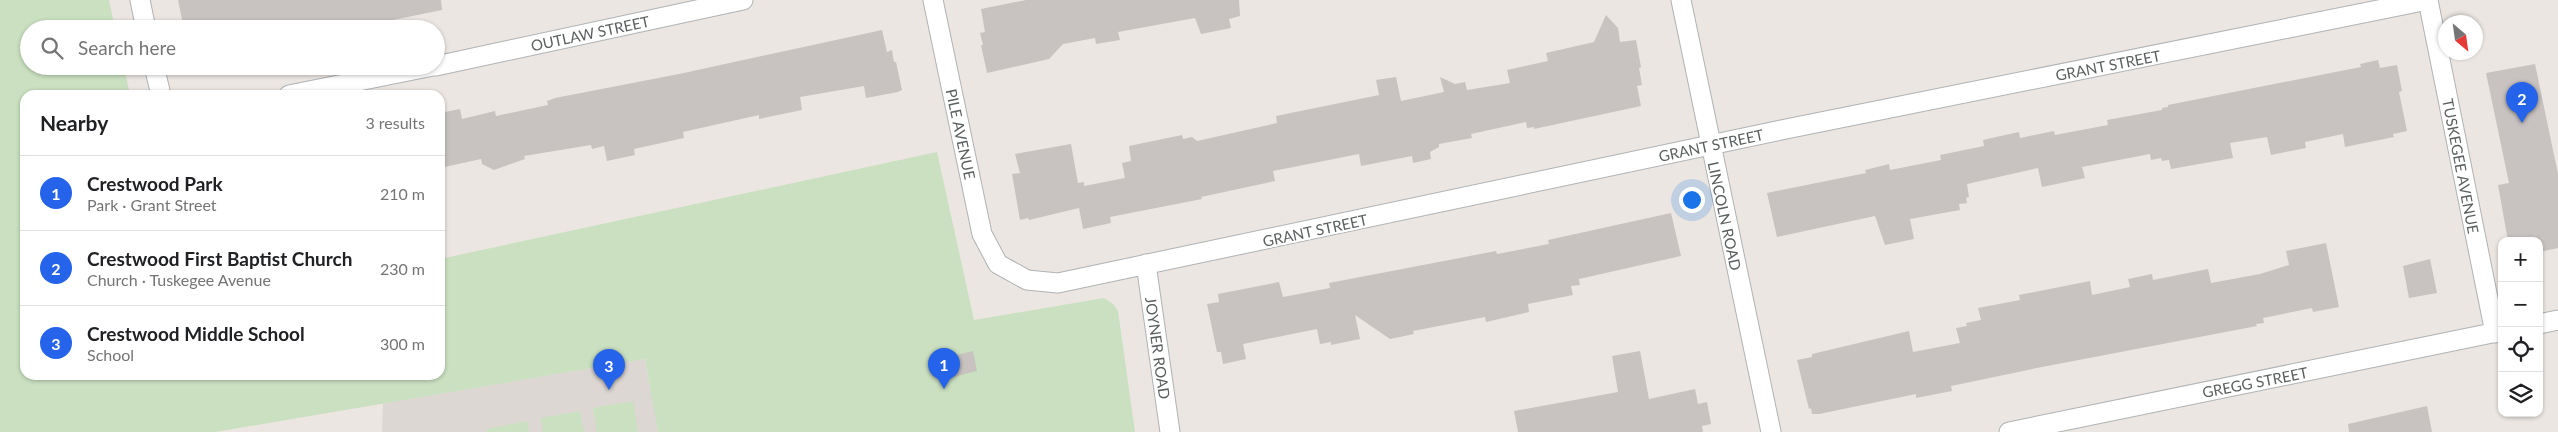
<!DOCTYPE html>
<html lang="en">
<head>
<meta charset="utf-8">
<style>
  body { margin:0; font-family:Lato,sans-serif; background:#f6f6f6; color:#202124 }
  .controls { position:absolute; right:15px; bottom:15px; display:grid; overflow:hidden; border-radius:10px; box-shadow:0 1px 4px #0004 }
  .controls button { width:45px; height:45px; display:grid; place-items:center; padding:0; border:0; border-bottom:1px solid #e0e0e0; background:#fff; color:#202124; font:25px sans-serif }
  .compass { position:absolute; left:2438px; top:15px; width:45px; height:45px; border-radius:50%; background:#fff; box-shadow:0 1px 4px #0004; rotate:151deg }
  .you { position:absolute; left:1691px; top:199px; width:18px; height:18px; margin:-12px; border:4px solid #fff; border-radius:50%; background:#1a73e8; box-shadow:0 0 0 8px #1a73e833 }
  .badge { display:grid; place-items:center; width:32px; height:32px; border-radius:50%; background:#2563eb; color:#fff; font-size:16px; font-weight:700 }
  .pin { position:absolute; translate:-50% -41px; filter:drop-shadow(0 1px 2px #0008) }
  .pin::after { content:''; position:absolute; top:26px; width:18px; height:15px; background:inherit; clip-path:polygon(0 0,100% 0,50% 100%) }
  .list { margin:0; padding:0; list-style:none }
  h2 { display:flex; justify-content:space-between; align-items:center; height:65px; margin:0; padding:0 20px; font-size:21px }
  h2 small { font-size:16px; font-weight:400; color:#757577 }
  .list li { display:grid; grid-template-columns:32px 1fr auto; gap:15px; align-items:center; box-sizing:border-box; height:75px; padding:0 20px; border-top:1px solid #e0e0e0 }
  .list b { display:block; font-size:19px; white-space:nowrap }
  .list p { margin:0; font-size:16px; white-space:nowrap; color:#757577 }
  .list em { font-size:16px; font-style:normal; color:#757577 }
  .icon { flex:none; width:28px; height:28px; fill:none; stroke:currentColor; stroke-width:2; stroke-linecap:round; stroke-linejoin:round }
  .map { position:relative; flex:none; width:2558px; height:432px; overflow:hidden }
  .search { position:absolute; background:#fff; box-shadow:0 1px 4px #0004; left:20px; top:20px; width:425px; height:55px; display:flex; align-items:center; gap:12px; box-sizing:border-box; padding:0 18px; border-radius:28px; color:#757577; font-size:19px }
  .panel { position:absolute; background:#fff; box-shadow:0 1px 4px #0004; left:20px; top:90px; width:425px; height:290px; border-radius:15px }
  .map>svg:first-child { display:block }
  .education { fill:#ddd7d3 }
  .green { fill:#cae0c0 }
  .building { fill:#c8c3c0 }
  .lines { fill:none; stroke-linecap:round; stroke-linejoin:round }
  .street-casing { stroke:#afb3b5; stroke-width:21 }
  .street { stroke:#fff; stroke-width:19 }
  .labels { text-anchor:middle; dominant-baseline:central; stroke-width:4; stroke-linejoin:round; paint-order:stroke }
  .street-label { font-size:15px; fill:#5a5f60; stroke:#fff }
</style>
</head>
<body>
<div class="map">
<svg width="2558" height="432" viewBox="0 0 2558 432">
  <rect width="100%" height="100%" fill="#ebe6e1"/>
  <path class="education" d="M 645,359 L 648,377 L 700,432 L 382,432 L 383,403 Z"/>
  <path class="green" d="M 0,0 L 109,0 L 115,29 L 29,29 L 29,66 L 124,66 L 130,95 L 25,95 L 25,375 L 440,375 L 440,259 L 937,152 L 974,320 L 1104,298 L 1113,304 L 1118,311 L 1135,432 L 658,432 L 645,359 L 215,432 L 0,432 Z
    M 633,401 L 638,432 L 597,432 L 593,408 Z
    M 580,411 L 584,432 L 543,432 L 541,418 Z
    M 527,421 L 529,432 L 487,432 L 487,429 Z"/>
  <path class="building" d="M 178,0 L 441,0 L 442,10 L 348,29 L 184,29 Z
    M 1026,0 L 1239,0 L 1240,16 L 1229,19 L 1231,28 L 1201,34 L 1195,18 L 1118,32 L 1120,40 L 1096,44 L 1095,38 L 1063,44 L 1049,59 L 987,73 L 981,45 L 983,45 L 980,33 L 985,32 L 981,9 Z
    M 1606,15 L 1618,28 L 1620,42 L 1636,40 L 1641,67 L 1639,68 L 1642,85 L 1637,86 L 1641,106 L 1534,129 L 1534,127 L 1527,128 L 1526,122 L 1471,134 L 1472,138 L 1439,144 L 1439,147 L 1430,152 L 1431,159 L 1413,163 L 1412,156 L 1361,166 L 1359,154 L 1273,171 L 1275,181 L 1201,197 L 1202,199 L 1110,217 L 1111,223 L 1083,229 L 1079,208 L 1029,220 L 1028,218 L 1020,220 L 1012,174 L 1020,173 L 1015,154 L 1071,144 L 1078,183 L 1084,182 L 1084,186 L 1125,178 L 1122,163 L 1131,161 L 1129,146 L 1182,135 L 1183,139 L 1192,137 L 1197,141 L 1277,123 L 1276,116 L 1379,95 L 1376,80 L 1396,77 L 1401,101 L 1444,92 L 1440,77 L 1455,84 L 1465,82 L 1467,90 L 1510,83 L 1507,70 L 1548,61 L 1546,53 L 1594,42 Z
    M 882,30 L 887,52 L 892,50 L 894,62 L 896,62 L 902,90 L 898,92 L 866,98 L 864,86 L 800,97 L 802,110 L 759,119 L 759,115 L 683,132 L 684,138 L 634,149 L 635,155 L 607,161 L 604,146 L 592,149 L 591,145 L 524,156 L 525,159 L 494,170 L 482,164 L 481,159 L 440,168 L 440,113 L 460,109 L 462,119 L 495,111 L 496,116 L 548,105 L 547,101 L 555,98 L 679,74 Z
    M 2378,60 L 2380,68 L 2397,65 L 2402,91 L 2399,92 L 2407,131 L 2393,134 L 2394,137 L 2345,147 L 2343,134 L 2305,142 L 2306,148 L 2271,155 L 2267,137 L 2230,143 L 2233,158 L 2171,169 L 2169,160 L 2162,161 L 2161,158 L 2151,160 L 2150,154 L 2082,167 L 2085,178 L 2042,187 L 2038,168 L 1967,184 L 1969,197 L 1966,198 L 1967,203 L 1959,204 L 1960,210 L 1910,219 L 1914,239 L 1885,245 L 1875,216 L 1777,237 L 1767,193 L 1866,173 L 1865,170 L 1889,164 L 1890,170 L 1941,160 L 1940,155 L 1984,146 L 1983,140 L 1996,137 L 2019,132 L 2020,138 L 2054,131 L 2055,135 L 2108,125 L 2107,120 L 2162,110 L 2162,108 L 2168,107 L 2168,105 L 2361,67 L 2360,64 Z
    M 2535,64 L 2558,174 L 2558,248 L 2539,252 L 2539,241 L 2508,241 L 2498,185 L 2509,183 L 2486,73 Z
    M 1671,213 L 1681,256 L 1579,279 L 1580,285 L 1571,286 L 1573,295 L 1528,304 L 1529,312 L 1486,322 L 1485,317 L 1413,331 L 1414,334 L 1390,339 L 1355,315 L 1360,339 L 1331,345 L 1331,342 L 1320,344 L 1317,329 L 1243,344 L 1246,359 L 1223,364 L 1221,352 L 1217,352 L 1207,304 L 1219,302 L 1218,294 L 1279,282 L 1283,297 L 1330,288 L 1329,283 L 1496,251 L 1497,254 L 1549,244 L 1548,240 Z
    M 2326,243 L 2339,307 L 2313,312 L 2312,308 L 2263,318 L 2264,323 L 2256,324 L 2257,326 L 2042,367 L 1951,386 L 1952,391 L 1916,398 L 1916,394 L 1819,414 L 1812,414 L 1811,408 L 1809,409 L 1797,360 L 1812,357 L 1812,354 L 1909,331 L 1913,352 L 1960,343 L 1956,328 L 1967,326 L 1966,323 L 1981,320 L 1978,308 L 2020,300 L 2019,295 L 2090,281 L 2092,295 L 2130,287 L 2128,279 L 2152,274 L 2153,280 L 2208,269 L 2211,283 L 2260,274 L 2289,265 L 2286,251 Z
    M 2430,259 L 2437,293 L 2409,298 L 2403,266 Z
    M 973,351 L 977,371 L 953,377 L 948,357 Z
    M 1640,351 L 1649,399 L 1695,389 L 1698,404 L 1707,402 L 1711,424 L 1702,426 L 1703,432 L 1518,432 L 1514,411 L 1618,392 L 1612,356 Z
    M 2427,406 L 2432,432 L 2349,432 L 2348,424 Z"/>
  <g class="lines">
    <g class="street-casing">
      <path id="street" d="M 140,0 L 146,29
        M 933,0 L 982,234 L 998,264 L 1027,280 L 1058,283 L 1781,130 L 2428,0
        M 1681,0 L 1771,432
        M 2428,0 L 2495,333
        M 154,66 L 161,95
        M 436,66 L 743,0
        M 289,95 L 433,66
        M 1146,264 L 1170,432
        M 2539,324 L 2558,320
        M 2009,432 L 2502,331"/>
    </g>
    <use href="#street" class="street"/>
  </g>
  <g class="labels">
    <g class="street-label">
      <text transform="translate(590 33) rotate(-12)">OUTLAW STREET</text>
      <text transform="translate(2108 65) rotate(-11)">GRANT STREET</text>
      <text transform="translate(961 134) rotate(78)">PILE AVENUE</text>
      <text transform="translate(1711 145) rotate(-12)">GRANT STREET</text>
      <text transform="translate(2461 166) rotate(79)">TUSKEGEE AVENUE</text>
      <text transform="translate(1725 216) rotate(78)">LINCOLN ROAD</text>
      <text transform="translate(1315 230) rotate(-12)">GRANT STREET</text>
      <text transform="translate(1158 348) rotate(82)">JOYNER ROAD</text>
      <text transform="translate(2255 382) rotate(-11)">GREGG STREET</text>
    </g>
  </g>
</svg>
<div class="controls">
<button>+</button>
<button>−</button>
<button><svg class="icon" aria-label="locate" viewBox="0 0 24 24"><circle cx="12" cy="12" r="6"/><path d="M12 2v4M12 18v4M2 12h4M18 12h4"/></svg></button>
<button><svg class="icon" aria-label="layers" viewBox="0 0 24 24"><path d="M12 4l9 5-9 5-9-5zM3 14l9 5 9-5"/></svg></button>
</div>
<svg class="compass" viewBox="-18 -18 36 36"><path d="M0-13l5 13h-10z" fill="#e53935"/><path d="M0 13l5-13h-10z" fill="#757577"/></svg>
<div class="you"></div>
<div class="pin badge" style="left:944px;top:389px">1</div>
<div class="pin badge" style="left:2522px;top:123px">2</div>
<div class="pin badge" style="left:609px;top:390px">3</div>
<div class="search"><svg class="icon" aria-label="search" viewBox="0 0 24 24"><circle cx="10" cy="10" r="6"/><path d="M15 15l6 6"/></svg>Search here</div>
<section class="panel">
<h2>Nearby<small>3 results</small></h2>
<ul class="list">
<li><span class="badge">1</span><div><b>Crestwood Park</b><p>Park · Grant Street</p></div><em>210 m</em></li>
<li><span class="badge">2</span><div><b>Crestwood First Baptist Church</b><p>Church · Tuskegee Avenue</p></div><em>230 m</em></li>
<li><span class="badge">3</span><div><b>Crestwood Middle School</b><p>School</p></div><em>300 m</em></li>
</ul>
</section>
</div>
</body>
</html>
